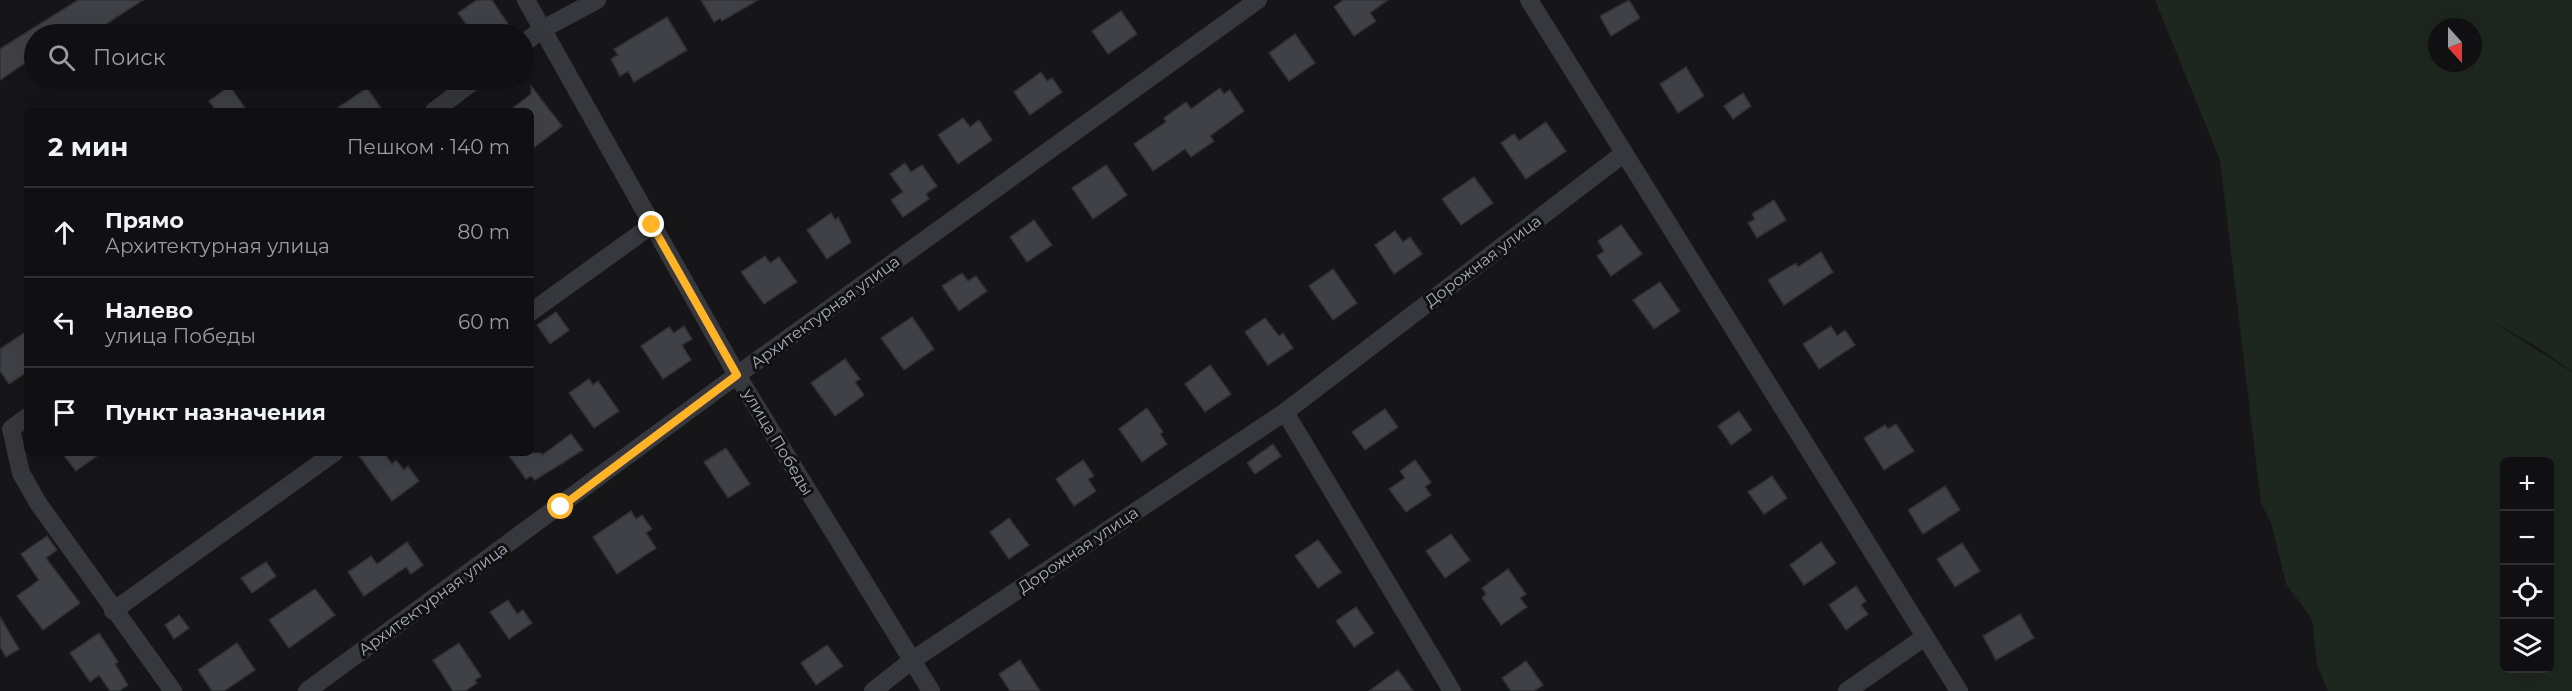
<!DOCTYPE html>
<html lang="ru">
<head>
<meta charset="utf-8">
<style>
  body { margin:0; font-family:Montserrat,sans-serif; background:#19191b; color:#f1f3f6 }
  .controls { position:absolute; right:18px; bottom:18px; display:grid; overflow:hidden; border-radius:9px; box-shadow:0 6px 24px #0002 }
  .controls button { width:54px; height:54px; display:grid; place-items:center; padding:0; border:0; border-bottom:2px solid #303032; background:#101012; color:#f1f3f6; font:30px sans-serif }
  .compass { position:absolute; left:2428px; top:18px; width:54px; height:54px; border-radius:50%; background:#101012; box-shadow:0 6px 24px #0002; rotate:159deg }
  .stop { position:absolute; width:18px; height:18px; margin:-14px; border:4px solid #ffb428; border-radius:50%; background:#fff }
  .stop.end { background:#ffb428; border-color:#fff; box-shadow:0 2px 6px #0008 }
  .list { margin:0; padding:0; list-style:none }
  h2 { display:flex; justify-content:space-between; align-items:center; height:78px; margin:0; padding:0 24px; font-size:26px }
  h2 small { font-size:20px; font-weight:400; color:#9c9d9f }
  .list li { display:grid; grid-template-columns:39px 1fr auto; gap:18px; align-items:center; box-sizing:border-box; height:90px; padding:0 24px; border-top:2px solid #303032 }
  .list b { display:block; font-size:22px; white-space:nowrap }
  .list p { margin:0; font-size:20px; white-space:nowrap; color:#9c9d9f }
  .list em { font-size:20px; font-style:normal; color:#9c9d9f }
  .icon { flex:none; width:33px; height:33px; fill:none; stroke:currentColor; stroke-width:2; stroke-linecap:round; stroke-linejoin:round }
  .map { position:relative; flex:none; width:2572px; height:691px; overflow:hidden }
  .search { position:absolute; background:#101012; box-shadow:0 6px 24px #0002; left:24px; top:24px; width:510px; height:66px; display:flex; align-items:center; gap:15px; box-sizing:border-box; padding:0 21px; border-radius:33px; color:#9c9d9f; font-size:22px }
  .panel { position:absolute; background:#101012; box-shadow:0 6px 24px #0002; left:24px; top:108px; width:510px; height:348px; border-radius:9px }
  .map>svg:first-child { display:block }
  .green { fill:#1e271f; fill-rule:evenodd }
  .building { fill:#404146; stroke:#303035; stroke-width:1.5 }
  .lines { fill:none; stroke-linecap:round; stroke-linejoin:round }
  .street { stroke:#37383e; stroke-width:18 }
  .route { stroke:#ffb428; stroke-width:8 }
  .labels { text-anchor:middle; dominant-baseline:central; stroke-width:6; stroke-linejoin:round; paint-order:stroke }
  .street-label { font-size:16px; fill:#a7adb9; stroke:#111114 }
</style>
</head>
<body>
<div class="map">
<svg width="2572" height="691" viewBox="0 0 2572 691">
  <rect width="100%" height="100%" fill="#161618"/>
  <path class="green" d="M 2155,0 L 2572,0 L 2572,371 L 2534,345 L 2488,319 L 2572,372 L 2572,691 L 2328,691 L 2317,665 L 2312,619 L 2286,584 L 2271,523 L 2261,503 L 2220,160 ZM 2437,27 L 2473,27 L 2473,63 L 2437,63 ZM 2504,462 L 2550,462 L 2550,668 L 2504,668 Z"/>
  <path class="building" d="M 78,0 L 143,0 L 91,34 L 34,34 L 34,57 L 0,80 L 0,49 Z
    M 477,0 L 492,0 L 508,24 L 492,34 L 473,34 L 458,13 Z
    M 701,0 L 758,0 L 722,21 L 720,18 L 714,22 Z
    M 1343,0 L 1388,0 L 1370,13 L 1376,21 L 1354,36 L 1334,7 Z
    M 1629,0 L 1640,18 L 1611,36 L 1600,16 Z
    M 1121,11 L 1137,34 L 1108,54 L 1092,31 Z
    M 667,17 L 687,50 L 634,82 L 628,71 L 620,76 L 611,59 L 618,55 L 614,49 Z
    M 1295,34 L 1315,63 L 1289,81 L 1269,53 Z
    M 1686,67 L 1704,96 L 1678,113 L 1660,84 Z
    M 1041,72 L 1047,81 L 1052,78 L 1062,92 L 1030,115 L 1014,92 Z
    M 230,86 L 247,111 L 216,111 L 209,101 Z
    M 531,86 L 562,126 L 531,150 L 531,111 L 509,111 L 531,94 Z
    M 367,88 L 383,111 L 333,111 Z
    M 1220,88 L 1224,94 L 1230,90 L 1244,111 L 1210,136 L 1214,141 L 1191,157 L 1185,149 L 1153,171 L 1134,144 L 1166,122 L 1164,118 L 1186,102 L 1191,109 Z
    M 1743,93 L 1751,106 L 1733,119 L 1724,106 Z
    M 963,118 L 970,127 L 979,120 L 992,140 L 958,164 L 938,135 Z
    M 1546,122 L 1566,151 L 1526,179 L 1501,143 L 1514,134 L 1519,141 Z
    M 905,163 L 911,172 L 922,165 L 937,186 L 926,194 L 929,199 L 903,217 L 891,200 L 903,192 L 890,174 Z
    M 1106,165 L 1127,195 L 1093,219 L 1072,188 Z
    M 1474,177 L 1493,203 L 1461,225 L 1442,199 Z
    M 1774,200 L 1786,220 L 1757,238 L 1748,223 L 1755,219 L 1752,214 Z
    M 831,213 L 835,220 L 838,217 L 851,242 L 827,259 L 807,230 Z
    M 1034,220 L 1052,245 L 1027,262 L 1010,237 Z
    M 1621,225 L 1642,254 L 1611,276 L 1597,256 L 1604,251 L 1598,241 Z
    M 1395,231 L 1403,242 L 1410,237 L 1422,254 L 1394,274 L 1375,245 Z
    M 1821,252 L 1833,272 L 1784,305 L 1768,280 L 1796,263 L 1798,267 Z
    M 765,256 L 770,263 L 779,257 L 797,282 L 764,304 L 741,272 Z
    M 1333,269 L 1357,303 L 1333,320 L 1309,286 Z
    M 962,273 L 968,281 L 976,276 L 987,291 L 959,311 L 942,286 Z
    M 1660,282 L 1680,311 L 1654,329 L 1633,300 Z
    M 556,312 L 569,330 L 550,344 L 537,325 Z
    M 912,317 L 934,349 L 904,370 L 881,338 Z
    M 1265,318 L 1279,336 L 1283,333 L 1293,348 L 1268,365 L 1245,332 Z
    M 684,326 L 692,339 L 682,345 L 691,360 L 663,379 L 641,346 L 669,327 L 674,333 Z
    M 1831,326 L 1837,336 L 1845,330 L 1855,345 L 1819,369 L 1803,344 Z
    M 27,331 L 27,372 L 9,384 L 0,371 L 0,349 Z
    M 845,359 L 860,379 L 855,382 L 864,395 L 835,416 L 811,383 Z
    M 1210,365 L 1231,394 L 1205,412 L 1185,384 Z
    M 589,379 L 593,385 L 598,381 L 619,411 L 594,428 L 569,393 Z
    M 1147,408 L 1163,432 L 1160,434 L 1167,444 L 1142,462 L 1119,429 Z
    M 1385,409 L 1398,427 L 1365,450 L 1352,432 Z
    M 1739,411 L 1752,430 L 1731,445 L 1718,426 Z
    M 1896,424 L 1914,451 L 1884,470 L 1864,438 L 1885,425 L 1888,429 Z
    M 571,434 L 583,450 L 535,480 L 531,476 L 526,479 L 507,453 L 541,453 L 542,455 Z
    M 1273,444 L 1281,456 L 1255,474 L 1247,463 Z
    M 726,448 L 750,484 L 728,498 L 704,462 Z
    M 62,453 L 101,453 L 76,471 Z
    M 357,453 L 384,453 L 392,464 L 396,460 L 404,470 L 408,466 L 419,481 L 392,501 Z
    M 1083,460 L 1094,476 L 1088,479 L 1096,491 L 1074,506 L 1056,479 Z
    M 1415,460 L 1431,482 L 1425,487 L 1431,495 L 1406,512 L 1389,489 L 1405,478 L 1400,471 Z
    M 1772,476 L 1787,498 L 1764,514 L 1748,492 Z
    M 1945,486 L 1960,510 L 1923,534 L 1908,510 Z
    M 631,511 L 636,519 L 642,515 L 652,529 L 646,533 L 656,548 L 617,574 L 593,537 Z
    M 1009,518 L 1029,545 L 1009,559 L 990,532 Z
    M 1451,534 L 1470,560 L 1445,578 L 1426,551 Z
    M 47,536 L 57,550 L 46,558 L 80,603 L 43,630 L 17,596 L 39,580 L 21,554 Z
    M 1318,540 L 1341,572 L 1318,588 L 1295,556 Z
    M 407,542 L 423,565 L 411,574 L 406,567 L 364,596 L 348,572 L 371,556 L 377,564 Z
    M 1821,542 L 1836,563 L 1804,585 L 1790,565 Z
    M 1962,543 L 1980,571 L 1955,587 L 1937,559 Z
    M 266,562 L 276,576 L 252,593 L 241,578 Z
    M 1508,569 L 1526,594 L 1520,598 L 1527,607 L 1501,625 L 1482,598 L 1486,594 L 1482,588 Z
    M 1856,586 L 1866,601 L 1861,605 L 1868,614 L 1846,630 L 1829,605 Z
    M 315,589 L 335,615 L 289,648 L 269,620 Z
    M 508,600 L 517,614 L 523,610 L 532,623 L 509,639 L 490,612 Z
    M 1356,607 L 1374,633 L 1354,647 L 1336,621 Z
    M 2020,614 L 2034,638 L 1996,660 L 1983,636 Z
    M 179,615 L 189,628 L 174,639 L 165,625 Z
    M 0,617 L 19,649 L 6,657 L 0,647 Z
    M 99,633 L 118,662 L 115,664 L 128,685 L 119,691 L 110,691 L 99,675 L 90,682 L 70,653 Z
    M 237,643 L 255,670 L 224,691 L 212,691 L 198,670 Z
    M 459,643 L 481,676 L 475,680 L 477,683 L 465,691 L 453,691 L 433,660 Z
    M 827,645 L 843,666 L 816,685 L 801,663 Z
    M 1020,660 L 1040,691 L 1010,691 L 999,674 Z
    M 1526,661 L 1543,685 L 1534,691 L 1511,691 L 1502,678 Z
    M 1398,670 L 1413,691 L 1369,691 Z"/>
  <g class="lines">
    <path class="street" d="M 526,0 L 737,375 L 931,691
      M 1529,0 L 1959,691
      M 524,43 L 541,30 L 597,0
      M 434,111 L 475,80
      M 531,312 L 652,225
      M 1285,412 L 1452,691
      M 11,429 L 21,473 L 38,503 L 173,691
      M 11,429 L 27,417
      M 113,611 L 334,453
      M 307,691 L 737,375 L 1258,0
      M 873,691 L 911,661 L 1285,412 L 1623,154
      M 1847,691 L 1925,637"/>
  </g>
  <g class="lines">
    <path class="route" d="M 561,507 L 737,375 L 652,225"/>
  </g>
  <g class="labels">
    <g class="street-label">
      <text transform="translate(1483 261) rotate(-37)">Дорожная улица</text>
      <text transform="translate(825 312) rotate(-36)">Архитектурная улица</text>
      <text transform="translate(778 442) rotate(59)">улица Победы</text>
      <text transform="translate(1078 550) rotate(-34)">Дорожная улица</text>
      <text transform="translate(433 599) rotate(-36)">Архитектурная улица</text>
    </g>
  </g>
</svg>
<div class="controls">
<button>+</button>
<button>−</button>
<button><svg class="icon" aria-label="locate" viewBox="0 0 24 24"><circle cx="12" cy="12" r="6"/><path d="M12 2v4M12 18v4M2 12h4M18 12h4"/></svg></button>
<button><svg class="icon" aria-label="layers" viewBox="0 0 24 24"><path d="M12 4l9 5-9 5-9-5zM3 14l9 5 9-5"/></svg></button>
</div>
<svg class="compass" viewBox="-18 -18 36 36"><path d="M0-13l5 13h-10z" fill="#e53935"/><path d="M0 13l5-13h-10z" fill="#9c9d9f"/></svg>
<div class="stop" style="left:561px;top:507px"></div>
<div class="stop end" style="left:652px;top:225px"></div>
<div class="search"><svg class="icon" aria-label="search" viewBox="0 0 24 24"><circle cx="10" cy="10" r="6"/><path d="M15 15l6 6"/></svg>Поиск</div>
<section class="panel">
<h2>2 мин<small>Пешком · 140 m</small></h2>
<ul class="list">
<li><svg class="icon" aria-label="ahead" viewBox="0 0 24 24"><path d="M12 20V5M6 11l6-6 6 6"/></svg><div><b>Прямо</b><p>Архитектурная улица</p></div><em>80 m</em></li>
<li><svg class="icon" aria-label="left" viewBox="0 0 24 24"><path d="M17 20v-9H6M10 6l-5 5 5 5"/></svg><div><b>Налево</b><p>улица Победы</p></div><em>60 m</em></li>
<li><svg class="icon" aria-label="arrive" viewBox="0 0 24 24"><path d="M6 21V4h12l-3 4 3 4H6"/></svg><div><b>Пункт назначения</b></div></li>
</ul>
</section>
</div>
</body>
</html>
